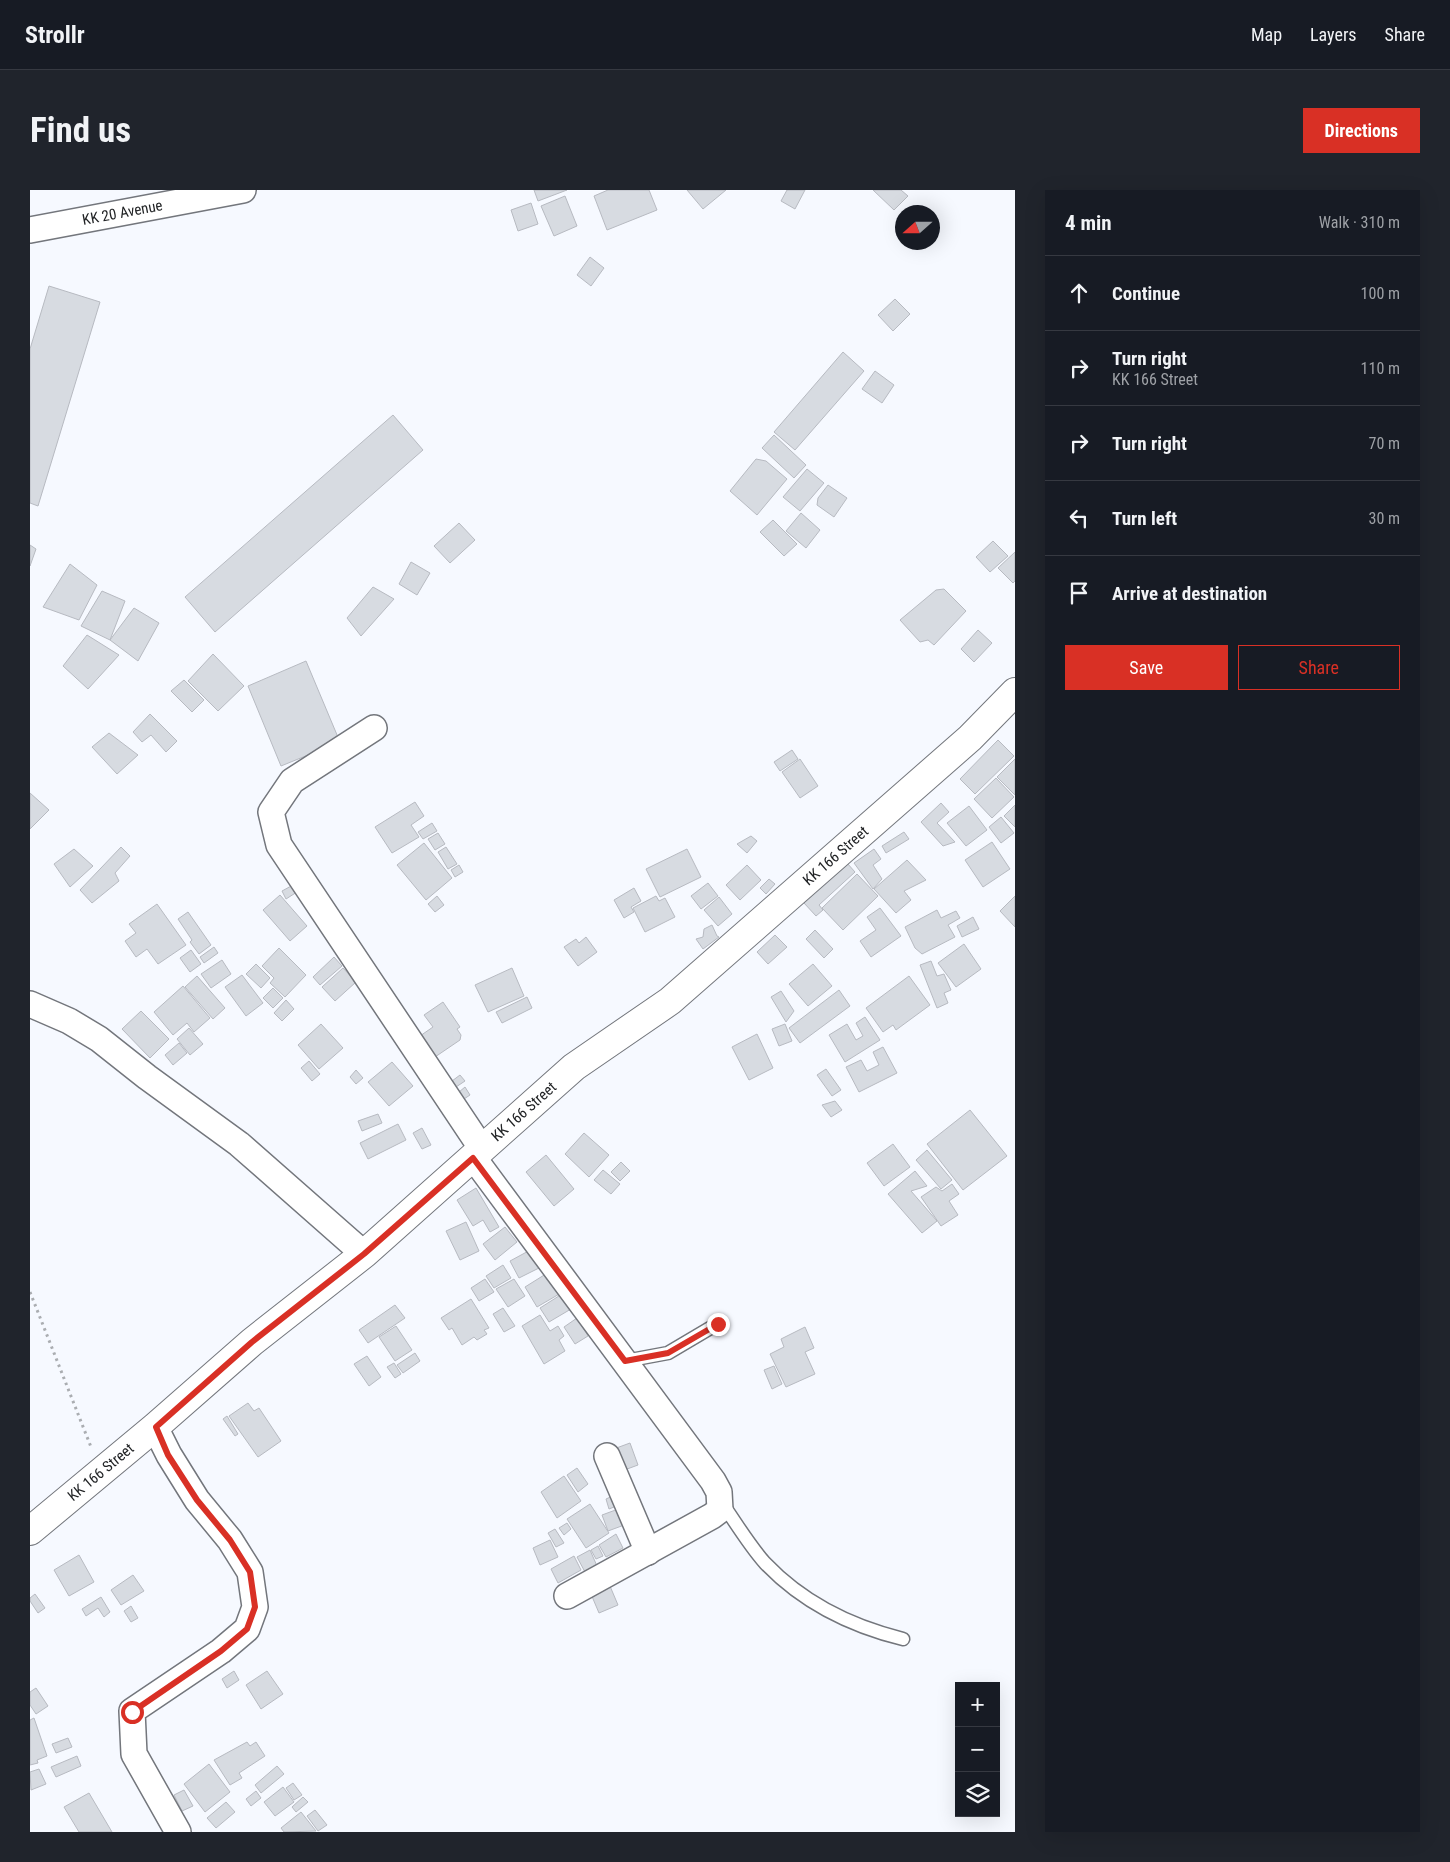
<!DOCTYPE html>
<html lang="en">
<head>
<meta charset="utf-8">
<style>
  body { margin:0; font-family:"Roboto Condensed",sans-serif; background:#20242c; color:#f1f3f6 }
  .controls { position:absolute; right:15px; bottom:15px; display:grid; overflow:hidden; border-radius:0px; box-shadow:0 5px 20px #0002 }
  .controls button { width:45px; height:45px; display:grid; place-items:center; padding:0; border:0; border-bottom:1px solid #363941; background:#171b24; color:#f1f3f6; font:25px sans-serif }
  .compass { position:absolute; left:865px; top:15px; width:45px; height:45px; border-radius:50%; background:#171b24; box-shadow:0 5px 20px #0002; rotate:249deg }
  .stop { position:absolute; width:15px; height:15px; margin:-11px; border:4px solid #d93025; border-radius:50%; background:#fff }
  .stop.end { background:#d93025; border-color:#fff; box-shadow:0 1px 5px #0008 }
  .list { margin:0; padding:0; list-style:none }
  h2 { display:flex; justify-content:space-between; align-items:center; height:65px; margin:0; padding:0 20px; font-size:21px }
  h2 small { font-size:16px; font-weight:400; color:#9ea1a6 }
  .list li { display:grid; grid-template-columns:32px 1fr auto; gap:15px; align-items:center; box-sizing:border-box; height:75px; padding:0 20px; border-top:1px solid #363941 }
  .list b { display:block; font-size:19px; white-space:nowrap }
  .list p { margin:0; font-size:16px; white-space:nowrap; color:#9ea1a6 }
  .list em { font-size:16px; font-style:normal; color:#9ea1a6 }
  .actions { display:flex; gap:10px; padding:15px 20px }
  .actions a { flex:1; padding:11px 0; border:1px solid #d93025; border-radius:0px; text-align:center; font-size:18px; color:#d93025 }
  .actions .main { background:#d93025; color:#fff }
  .icon { flex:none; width:28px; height:28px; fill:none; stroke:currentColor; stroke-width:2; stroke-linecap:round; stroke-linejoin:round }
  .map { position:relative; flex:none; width:985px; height:1642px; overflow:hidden; border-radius:0px }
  header { display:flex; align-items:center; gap:30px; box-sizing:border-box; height:70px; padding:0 25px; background:#171b24; border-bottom:1px solid #363941 }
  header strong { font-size:24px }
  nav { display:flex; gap:28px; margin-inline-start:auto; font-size:18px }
  .intro { display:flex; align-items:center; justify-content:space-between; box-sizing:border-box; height:120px; padding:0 30px }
  h1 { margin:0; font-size:35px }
  .button { padding:12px 22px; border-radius:0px; background:#d93025; color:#fff; font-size:18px; font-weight:700 }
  main { display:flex; gap:30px; padding:0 30px }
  aside { flex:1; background:#171b24; border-radius:0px; box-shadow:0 5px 20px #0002 }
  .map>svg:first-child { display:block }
  .building { fill:#d7dbe1; stroke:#b7bac1 }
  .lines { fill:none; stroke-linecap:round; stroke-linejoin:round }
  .lane-casing { stroke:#73767c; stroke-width:15 }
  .street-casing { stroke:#73767c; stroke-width:28 }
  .secondary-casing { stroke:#73767c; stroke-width:30 }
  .path { stroke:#aaadb1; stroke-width:3; stroke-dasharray:2.5 4; stroke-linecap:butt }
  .lane { stroke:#fff; stroke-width:12 }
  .street { stroke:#fff; stroke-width:25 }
  .secondary { stroke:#fff; stroke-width:28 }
  .route { stroke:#d93025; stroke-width:6 }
  .labels { text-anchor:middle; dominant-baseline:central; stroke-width:4; stroke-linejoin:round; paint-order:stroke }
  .street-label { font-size:15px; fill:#212325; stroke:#f6f9ff }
</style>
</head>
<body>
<header>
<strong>Strollr</strong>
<nav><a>Map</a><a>Layers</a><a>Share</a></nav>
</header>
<div class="intro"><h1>Find us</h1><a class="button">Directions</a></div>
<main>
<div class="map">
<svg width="985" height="1642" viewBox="0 0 985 1642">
  <rect width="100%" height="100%" fill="#f6f9ff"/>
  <path class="building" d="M 504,0 L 537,0 L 508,11 Z
    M 578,0 L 619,0 L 627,20 L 577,40 L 564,6 Z
    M 657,0 L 696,0 L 673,19 Z
    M 757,0 L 775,0 L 765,19 L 751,11 Z
    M 843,0 L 871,0 L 878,6 L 864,20 Z
    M 535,6 L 547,36 L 524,46 L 511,16 Z
    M 501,13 L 508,34 L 488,41 L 481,20 Z
    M 560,67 L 574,78 L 561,96 L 547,85 Z
    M 19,96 L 70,112 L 8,316 L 0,313 L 0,159 Z
    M 865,109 L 880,124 L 863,141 L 848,125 Z
    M 813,162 L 834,181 L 765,260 L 744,242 Z
    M 845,181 L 864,195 L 852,213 L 832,199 Z
    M 363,225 L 393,260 L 185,442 L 155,407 Z
    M 744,245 L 776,275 L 764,288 L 732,258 Z
    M 726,269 L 736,271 L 757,289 L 727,325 L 700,301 Z
    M 777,279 L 794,293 L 770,321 L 753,307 Z
    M 798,295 L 817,308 L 804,327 L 787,315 L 788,308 Z
    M 771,323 L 790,340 L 776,358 L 756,341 Z
    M 743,330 L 767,354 L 754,366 L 730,342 Z
    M 429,333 L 445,350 L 420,373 L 404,356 Z
    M 963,351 L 978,366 L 960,382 L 946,367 Z
    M 0,355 L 6,359 L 0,376 Z
    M 985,362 L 985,391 L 983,393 L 968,378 Z
    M 381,372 L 400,383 L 387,405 L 369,394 Z
    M 40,374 L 67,395 L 49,430 L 13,417 Z
    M 343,397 L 364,409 L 331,446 L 317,428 Z
    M 914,399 L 936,421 L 904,455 L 898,450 L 890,452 L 870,430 L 906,400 Z
    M 72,401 L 95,411 L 80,450 L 51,436 Z
    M 104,418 L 129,433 L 108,471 L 80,450 Z
    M 948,440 L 962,453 L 944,472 L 931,459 Z
    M 57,445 L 89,465 L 58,499 L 33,476 Z
    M 183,464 L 214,496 L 188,521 L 158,491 Z
    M 276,471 L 310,552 L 251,576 L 218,496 Z
    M 154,490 L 174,510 L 162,522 L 141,501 Z
    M 120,524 L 147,551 L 136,562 L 121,545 L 112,552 L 103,542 Z
    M 79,543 L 108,565 L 87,584 L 62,557 Z
    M 968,550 L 984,566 L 945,604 L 930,589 Z
    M 762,560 L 768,569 L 750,581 L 744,572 Z
    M 770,569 L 788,596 L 770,608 L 752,582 Z
    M 985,569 L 985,605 L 967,587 Z
    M 966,588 L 984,607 L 962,628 L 944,609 Z
    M 0,603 L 19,620 L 0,639 Z
    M 385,612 L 394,626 L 381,635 L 389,647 L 362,663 L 345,637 Z
    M 911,613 L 919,622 L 907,633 L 925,652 L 913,656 L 891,632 Z
    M 985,615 L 985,637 L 974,626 Z
    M 939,616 L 957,640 L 936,656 L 917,633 Z
    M 971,627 L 984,643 L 971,653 L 959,637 Z
    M 402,633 L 407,641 L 393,649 L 388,642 Z
    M 874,642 L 879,649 L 856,663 L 852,656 Z
    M 408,643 L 415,654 L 405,660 L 398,649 Z
    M 721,646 L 727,651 L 717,663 L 707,654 Z
    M 962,652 L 980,679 L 953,697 L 935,670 Z
    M 394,653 L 422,688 L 396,710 L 367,675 Z
    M 91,657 L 100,666 L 85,683 L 89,691 L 62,713 L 50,700 Z
    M 416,657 L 427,674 L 418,679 L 408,662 Z
    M 44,659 L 63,676 L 40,697 L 24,674 Z
    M 657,659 L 671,687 L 630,707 L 616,679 Z
    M 844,659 L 851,669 L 843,675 L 852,689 L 843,699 L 824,673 Z
    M 877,670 L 896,690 L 874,701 L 881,710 L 866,723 L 844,699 Z
    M 817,673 L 825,682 L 789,715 L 793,720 L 786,726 L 774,713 Z
    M 429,675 L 433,682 L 425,687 L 421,680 Z
    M 717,675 L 731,690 L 710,710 L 696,695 Z
    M 827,684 L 848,706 L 813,740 L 792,718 Z
    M 739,689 L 745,694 L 736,704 L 730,698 Z
    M 678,693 L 688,706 L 671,719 L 661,706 Z
    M 263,695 L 267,702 L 256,709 L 252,701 Z
    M 604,698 L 611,711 L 601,717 L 604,722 L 594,728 L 584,710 Z
    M 250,705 L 277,736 L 260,751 L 233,720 Z
    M 407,706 L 414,715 L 405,722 L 398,714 Z
    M 626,706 L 629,711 L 635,708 L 645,727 L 615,742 L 603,718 Z
    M 985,706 L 985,737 L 970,721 Z
    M 689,707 L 702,724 L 688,736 L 674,720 Z
    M 127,714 L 156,755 L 128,774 L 117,759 L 106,767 L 95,751 L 106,743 L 99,734 Z
    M 850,718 L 871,746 L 841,767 L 830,751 L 846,740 L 837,727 Z
    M 907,720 L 911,728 L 926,721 L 930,728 L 918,735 L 925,747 L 892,764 L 885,758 L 875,737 Z
    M 158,722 L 181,755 L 169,764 L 160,752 L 162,750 L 148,729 Z
    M 943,727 L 949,739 L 932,747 L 927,736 Z
    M 682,735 L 687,746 L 689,747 L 673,759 L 666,749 L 673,747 L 674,739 Z
    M 785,740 L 803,759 L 794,768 L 776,749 Z
    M 745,745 L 757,757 L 738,774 L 727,762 Z
    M 556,747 L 567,762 L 548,776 L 534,757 L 546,749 L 549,753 Z
    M 934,754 L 951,779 L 926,797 L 908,773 Z
    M 184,757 L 188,763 L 174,773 L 170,767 Z
    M 249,758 L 276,785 L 255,807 L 240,793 L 244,788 L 232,776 Z
    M 161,760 L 171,774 L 160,782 L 150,768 Z
    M 304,767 L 312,776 L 290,795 L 283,787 Z
    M 192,770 L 201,784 L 181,798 L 171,784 Z
    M 901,771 L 907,786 L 914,784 L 921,800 L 914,803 L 918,813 L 907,818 L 890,775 Z
    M 226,774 L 240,788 L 231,798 L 216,784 Z
    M 783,774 L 802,796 L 778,816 L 759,794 Z
    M 313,778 L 326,792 L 305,811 L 292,797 Z
    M 482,778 L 494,806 L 458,822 L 445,795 Z
    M 212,785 L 233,813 L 216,826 L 195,797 Z
    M 167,786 L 195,818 L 183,829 L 155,797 Z
    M 879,786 L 900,815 L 866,840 L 863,835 L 853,842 L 836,818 Z
    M 153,796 L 180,828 L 164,842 L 157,833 L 143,845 L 124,822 Z
    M 243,798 L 253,808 L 243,818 L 233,808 Z
    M 809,800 L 820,816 L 770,853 L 759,838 Z
    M 751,801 L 764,821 L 756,832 L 741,807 Z
    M 497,807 L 502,818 L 472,833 L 466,822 Z
    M 256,810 L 264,819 L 252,831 L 244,823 Z
    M 413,812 L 430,837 L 427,839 L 431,845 L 430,850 L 405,867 L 390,846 L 403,837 L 394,825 Z
    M 111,821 L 139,849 L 120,868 L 92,839 Z
    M 835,827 L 850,850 L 815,872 L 799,845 L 817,834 L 826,850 L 833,846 L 826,833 Z
    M 291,834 L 313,858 L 289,879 L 268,855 Z
    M 755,834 L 762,851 L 749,856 L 742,839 Z
    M 159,838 L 173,854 L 160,865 L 147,849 Z
    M 727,844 L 743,878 L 719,890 L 702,857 Z
    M 149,853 L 157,863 L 143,875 L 135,865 Z
    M 853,857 L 867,883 L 829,902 L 816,877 L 831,870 L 837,881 L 849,875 L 843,862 Z
    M 279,871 L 290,884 L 282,891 L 271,878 Z
    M 362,872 L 383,896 L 359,916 L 338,892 Z
    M 796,879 L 811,900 L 802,906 L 787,885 Z
    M 326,880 L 333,888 L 326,894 L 320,887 Z
    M 430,885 L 435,891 L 426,897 L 422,891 Z
    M 435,897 L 440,905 L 434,909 L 429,902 Z
    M 805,911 L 812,920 L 801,927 L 792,915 Z
    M 940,920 L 977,966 L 933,1000 L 897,954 Z
    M 348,924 L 352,933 L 332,941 L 328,931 Z
    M 368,934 L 376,950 L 338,969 L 330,953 Z
    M 392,938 L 401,955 L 392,959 L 383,943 Z
    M 554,943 L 579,965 L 559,987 L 535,964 Z
    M 863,954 L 880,977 L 854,996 L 837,973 Z
    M 897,960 L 922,990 L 911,999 L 886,970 Z
    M 516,965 L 544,999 L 524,1016 L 496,982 Z
    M 591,972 L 600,981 L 590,991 L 581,982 Z
    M 573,980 L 590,994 L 581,1004 L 564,990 Z
    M 885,981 L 897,996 L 881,1001 L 907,1031 L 892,1043 L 858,1004 Z
    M 922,994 L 929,1004 L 919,1011 L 928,1025 L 911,1036 L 891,1007 L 906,997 L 912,1001 Z
    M 446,998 L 469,1037 L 460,1042 L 453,1030 L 443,1036 L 427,1010 Z
    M 436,1032 L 449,1061 L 430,1070 L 416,1041 Z
    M 475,1037 L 487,1052 L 465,1070 L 453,1054 Z
    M 504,1058 L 513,1076 L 489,1088 L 480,1071 Z
    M 473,1075 L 481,1088 L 464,1098 L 456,1086 Z
    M 519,1082 L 531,1103 L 507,1117 L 495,1097 Z
    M 455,1089 L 464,1102 L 449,1111 L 441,1098 Z
    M 484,1089 L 495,1106 L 478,1117 L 466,1099 Z
    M 532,1104 L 541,1119 L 519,1132 L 510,1118 Z
    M 441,1109 L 459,1138 L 454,1140 L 457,1144 L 447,1150 L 444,1147 L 432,1155 L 422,1138 L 419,1140 L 411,1128 Z
    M 365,1115 L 375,1128 L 338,1153 L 329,1140 Z
    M 473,1118 L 485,1136 L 474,1142 L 463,1124 Z
    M 510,1125 L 520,1141 L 528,1136 L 534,1146 L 529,1150 L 535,1161 L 514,1174 L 492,1136 Z
    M 547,1128 L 558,1146 L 545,1154 L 534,1137 Z
    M 366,1136 L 382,1160 L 365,1171 L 349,1147 Z
    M 775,1137 L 784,1158 L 775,1162 L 785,1184 L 756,1197 L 740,1164 L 754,1157 L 751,1149 Z
    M 385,1163 L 390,1171 L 373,1183 L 367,1175 Z
    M 337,1166 L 351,1187 L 339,1196 L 324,1174 Z
    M 364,1173 L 371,1184 L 365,1188 L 357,1177 Z
    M 744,1176 L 752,1194 L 742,1199 L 734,1180 Z
    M 218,1213 L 224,1221 L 229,1218 L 251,1251 L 228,1267 L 199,1226 Z
    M 197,1226 L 208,1244 L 205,1246 L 193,1229 Z
    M 600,1253 L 608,1275 L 589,1282 L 581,1260 Z
    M 547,1278 L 558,1294 L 548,1302 L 537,1285 Z
    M 534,1286 L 551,1311 L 527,1328 L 511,1302 Z
    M 585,1305 L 589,1315 L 579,1319 L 576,1309 Z
    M 560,1314 L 579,1343 L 556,1358 L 537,1329 Z
    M 591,1318 L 597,1334 L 578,1341 L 572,1325 Z
    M 537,1333 L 541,1339 L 534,1345 L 529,1338 Z
    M 525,1339 L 534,1353 L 526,1357 L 518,1343 Z
    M 586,1344 L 593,1358 L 576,1367 L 569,1355 Z
    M 520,1350 L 528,1367 L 510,1375 L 503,1358 Z
    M 568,1356 L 573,1366 L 566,1369 L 561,1360 Z
    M 560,1360 L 567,1376 L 555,1382 L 547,1367 Z
    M 49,1365 L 64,1392 L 39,1406 L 24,1380 Z
    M 544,1366 L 551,1380 L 528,1393 L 521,1379 Z
    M 103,1385 L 114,1401 L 91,1415 L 81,1400 Z
    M 577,1389 L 588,1415 L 569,1423 L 558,1397 Z
    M 5,1404 L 15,1418 L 8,1423 L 0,1411 L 0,1408 Z
    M 71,1407 L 80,1422 L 74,1427 L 68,1418 L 56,1426 L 52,1419 Z
    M 101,1416 L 108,1428 L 101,1432 L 94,1421 Z
    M 204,1481 L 209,1490 L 197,1498 L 192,1489 Z
    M 237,1481 L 253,1504 L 231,1519 L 216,1495 Z
    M 6,1498 L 18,1516 L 6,1524 L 0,1515 L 0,1502 Z
    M 4,1528 L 17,1566 L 7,1570 L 8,1573 L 0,1575 L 0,1530 Z
    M 38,1548 L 42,1557 L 26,1563 L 22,1554 Z
    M 217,1552 L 220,1556 L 226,1552 L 235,1566 L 209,1583 L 212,1588 L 200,1595 L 184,1570 Z
    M 47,1566 L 51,1576 L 26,1587 L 21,1577 Z
    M 179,1574 L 200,1602 L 175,1622 L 154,1594 Z
    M 247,1576 L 254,1584 L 231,1603 L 225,1595 Z
    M 9,1579 L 16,1594 L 1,1600 L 0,1582 Z
    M 263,1593 L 272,1605 L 264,1610 L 256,1598 Z
    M 253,1597 L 264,1612 L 245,1626 L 234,1612 Z
    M 154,1600 L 163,1616 L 152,1621 L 144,1605 Z
    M 226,1601 L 231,1608 L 221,1616 L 216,1609 Z
    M 59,1603 L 82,1642 L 49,1642 L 34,1617 Z
    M 273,1607 L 278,1612 L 266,1622 L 262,1617 Z
    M 196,1612 L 205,1622 L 186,1638 L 177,1628 Z
    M 285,1620 L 297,1635 L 288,1641 L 277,1626 Z
    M 271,1622 L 286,1641 L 254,1642 L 251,1638 Z"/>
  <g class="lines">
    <g class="lane-casing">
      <path id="lane" d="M 595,1171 L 638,1163 L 687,1134
        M 692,1313 C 706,1333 719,1355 735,1373 C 773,1413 820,1436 873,1449"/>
    </g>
    <g class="street-casing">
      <g id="street">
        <path id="s1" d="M 0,40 L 213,0"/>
        <path d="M 344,538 L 262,591 L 241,622 L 249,655 L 452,959"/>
        <path d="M 0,814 L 39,831 L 69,849 L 117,887 L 209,954 L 334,1064"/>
        <path d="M 443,967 L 683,1291 L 689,1302 L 690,1320 L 682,1326 L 537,1406"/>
        <path d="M 125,1237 L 139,1265 L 167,1310 L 200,1350 L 220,1382 L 225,1417 L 217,1439 L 191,1461 L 102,1521 L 104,1564 L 148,1642"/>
        <path d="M 577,1266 L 618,1362"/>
      </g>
    </g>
    <g class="secondary-casing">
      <g id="secondary">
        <path id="s2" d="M 0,1341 L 125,1237 L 222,1152 L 334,1064 L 544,877 L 640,811 L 940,548 L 985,502"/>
      </g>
    </g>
    <path class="path" d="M 0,1102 L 61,1257"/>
    <use href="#lane" class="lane"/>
    <use href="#street" class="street"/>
    <use href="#secondary" class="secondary"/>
  </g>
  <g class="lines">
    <path class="route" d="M 102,1522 L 191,1461 L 217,1439 L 225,1417 L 220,1382 L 200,1350 L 167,1310 L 138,1265 L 126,1237 L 222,1152 L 334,1064 L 443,968 L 595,1171 L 638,1163 L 688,1134"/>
  </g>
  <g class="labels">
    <g class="street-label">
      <text stroke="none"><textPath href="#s1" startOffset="94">KK 20 Avenue</textPath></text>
      <text stroke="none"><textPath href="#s2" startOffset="1052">KK 166 Street</textPath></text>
      <text stroke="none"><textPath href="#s2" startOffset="648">KK 166 Street</textPath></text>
      <text stroke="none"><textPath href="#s2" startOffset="92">KK 166 Street</textPath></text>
    </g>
  </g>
</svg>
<div class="controls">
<button>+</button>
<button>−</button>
<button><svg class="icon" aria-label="layers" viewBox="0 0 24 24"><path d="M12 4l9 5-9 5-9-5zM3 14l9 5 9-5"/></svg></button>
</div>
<svg class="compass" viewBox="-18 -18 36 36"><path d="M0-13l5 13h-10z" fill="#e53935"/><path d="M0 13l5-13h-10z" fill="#9ea1a6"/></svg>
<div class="stop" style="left:102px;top:1522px"></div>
<div class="stop end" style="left:688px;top:1134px"></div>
</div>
<aside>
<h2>4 min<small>Walk · 310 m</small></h2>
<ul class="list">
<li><svg class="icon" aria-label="ahead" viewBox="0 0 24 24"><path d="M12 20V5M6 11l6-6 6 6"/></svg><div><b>Continue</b></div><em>100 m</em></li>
<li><svg class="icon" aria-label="right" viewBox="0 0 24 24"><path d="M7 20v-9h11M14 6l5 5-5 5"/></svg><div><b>Turn right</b><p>KK 166 Street</p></div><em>110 m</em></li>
<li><svg class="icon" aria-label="right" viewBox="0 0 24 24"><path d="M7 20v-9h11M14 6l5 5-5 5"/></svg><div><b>Turn right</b></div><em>70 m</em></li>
<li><svg class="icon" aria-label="left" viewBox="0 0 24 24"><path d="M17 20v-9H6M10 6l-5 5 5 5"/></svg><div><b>Turn left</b></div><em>30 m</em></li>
<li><svg class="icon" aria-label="arrive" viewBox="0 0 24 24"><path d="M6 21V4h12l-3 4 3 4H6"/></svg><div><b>Arrive at destination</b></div></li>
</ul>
<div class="actions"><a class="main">Save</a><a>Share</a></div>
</aside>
</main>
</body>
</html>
